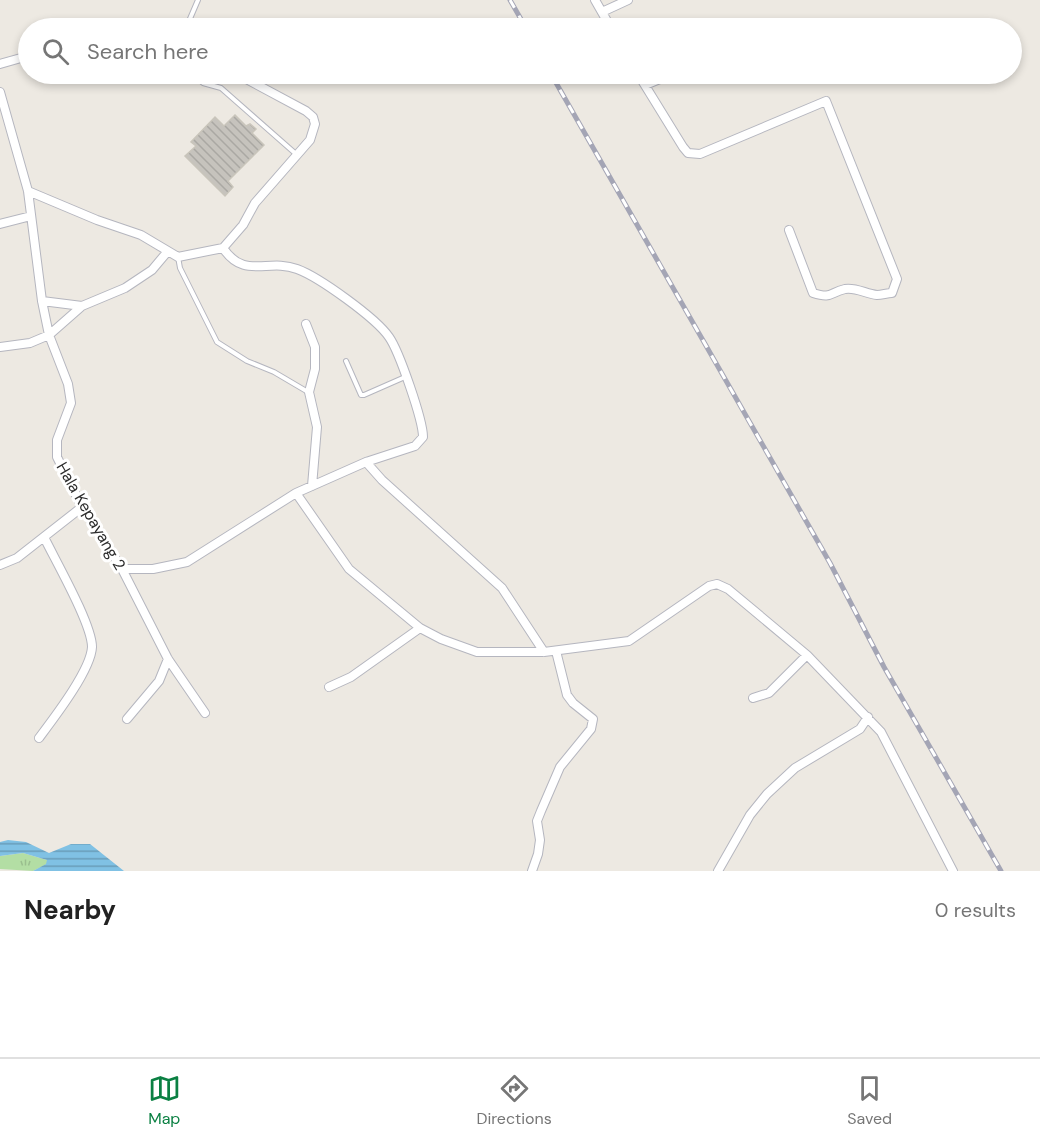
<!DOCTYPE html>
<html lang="en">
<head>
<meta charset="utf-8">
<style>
  body { margin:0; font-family:"DM Sans",sans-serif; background:#f6f6f6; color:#222 }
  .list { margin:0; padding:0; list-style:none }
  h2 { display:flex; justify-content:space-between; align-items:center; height:78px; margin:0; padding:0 24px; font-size:26px }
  h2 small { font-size:20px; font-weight:400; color:#767676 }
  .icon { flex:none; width:33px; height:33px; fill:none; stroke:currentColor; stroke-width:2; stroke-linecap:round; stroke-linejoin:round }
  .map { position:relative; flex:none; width:1040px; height:871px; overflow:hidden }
  .search { position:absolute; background:#fff; box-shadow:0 3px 9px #0003; left:18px; right:18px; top:18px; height:66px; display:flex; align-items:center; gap:15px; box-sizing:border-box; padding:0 21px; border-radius:33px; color:#767676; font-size:22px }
  .sheet { height:186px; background:#fff }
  nav { display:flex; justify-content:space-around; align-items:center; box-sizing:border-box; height:84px; border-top:2px solid #e0e0e0; background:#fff; font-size:16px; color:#767676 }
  nav a { display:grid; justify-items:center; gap:3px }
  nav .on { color:#0b8043 }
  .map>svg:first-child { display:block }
  .grass { fill:url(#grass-tufts) }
  .water { fill:url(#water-rules) }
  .building { fill:url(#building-back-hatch); stroke:#c9c5bb; stroke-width:1.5 }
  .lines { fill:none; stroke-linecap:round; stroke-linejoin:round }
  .lane-casing { stroke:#b5b6bf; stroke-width:6 }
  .street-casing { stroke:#b5b6bf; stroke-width:10 }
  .lane { stroke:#fff; stroke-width:4 }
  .street { stroke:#fff; stroke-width:8 }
  .rail-casing { stroke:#a4a5b5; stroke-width:5 }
  .rail { stroke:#fff; stroke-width:3; stroke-dasharray:9; stroke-linecap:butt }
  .labels { text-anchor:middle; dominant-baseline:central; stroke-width:6; stroke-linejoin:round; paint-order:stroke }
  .street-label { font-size:16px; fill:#2d2d2d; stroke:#fff }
</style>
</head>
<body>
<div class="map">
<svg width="1040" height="871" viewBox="0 0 1040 871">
  <defs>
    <pattern id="grass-tufts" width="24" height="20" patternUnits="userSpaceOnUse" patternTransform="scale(1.5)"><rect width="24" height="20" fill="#b3dea4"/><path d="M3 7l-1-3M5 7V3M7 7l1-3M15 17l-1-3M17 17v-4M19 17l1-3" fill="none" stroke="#9abf8e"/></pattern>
    <pattern id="water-rules" width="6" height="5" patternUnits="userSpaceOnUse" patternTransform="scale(1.5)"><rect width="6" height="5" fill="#80c1e4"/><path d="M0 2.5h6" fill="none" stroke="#699db9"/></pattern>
    <pattern id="building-back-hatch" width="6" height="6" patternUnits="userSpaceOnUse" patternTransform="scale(1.5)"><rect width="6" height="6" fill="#c6c3bd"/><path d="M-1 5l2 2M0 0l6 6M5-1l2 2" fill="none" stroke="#aaa8a3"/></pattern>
  </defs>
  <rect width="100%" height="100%" fill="#ede9e2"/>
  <path class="grass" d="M 23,853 L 47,860 L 47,864 L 33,871 L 0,869 L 0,856 Z"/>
  <path class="water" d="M 8,840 L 26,842 L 49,853 L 71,844 L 90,844 L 124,871 L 33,871 L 46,864 L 47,860 L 23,853 L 0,856 L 0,842 Z"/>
  <path class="building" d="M 235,115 L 246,126 L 250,124 L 256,129 L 252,133 L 264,145 L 228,181 L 233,187 L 225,196 L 185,156 L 196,146 L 191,142 L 215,117 L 224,126 Z"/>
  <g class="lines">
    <g class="lane-casing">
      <path id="lane" d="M 186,28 L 198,0
        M 71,74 L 73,80
        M 192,74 L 203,83 L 221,88 L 296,154
        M 178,257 L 180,268 L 217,342 L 247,361 L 274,372 L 308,392
        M 346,361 L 361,395 L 364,395 L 405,377"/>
    </g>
    <g class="street-casing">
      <path id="street" d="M 595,0 L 611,28
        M 602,12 L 628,0
        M 0,64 L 28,56
        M 638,74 L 683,147 L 688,153 L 700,154 L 826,101 L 897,279 L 892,293 C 887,293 882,295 877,295 C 866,294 856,287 845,289 C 829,293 832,299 813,293 L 789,230
        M 645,85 L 672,74
        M 0,92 L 28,191 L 42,301 L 49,335 L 68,384 L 71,403 L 57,440 L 57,457 L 82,507 L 122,569 L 168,659 L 205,713
        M 28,191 L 97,220 L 141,235 L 178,257 L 223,248 L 243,225 L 255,203 L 310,140 L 315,124 L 313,117 L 306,111 L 237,74
        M 0,224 L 31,216
        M 42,301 L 82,306 L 125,288 L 152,270 L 168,251
        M 306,324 L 315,347 L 315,369 L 309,392 L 317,427 L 312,486
        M 0,347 L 30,343 L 49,335 L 82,306
        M 366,462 L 382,480 L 502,588 L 544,652
        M 296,493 L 349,569 L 420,628 L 441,639 L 477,652 L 544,652 L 629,641 L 709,586 L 717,584 L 728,589 L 807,655 L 881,732 L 953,871
        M 0,565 L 17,558 L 82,507
        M 122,569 L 153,569 L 187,562 L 296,493 L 366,462 L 415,446 L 423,437 C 423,420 399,351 389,337 C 376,318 319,277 297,269 C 268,258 244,280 223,248
        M 329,687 L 351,677 L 420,628
        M 753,698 L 769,693 L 807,655
        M 127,719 L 159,681 L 168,659
        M 39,738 C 54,718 91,670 92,647 C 92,624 55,560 44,537
        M 532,871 L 538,854 L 540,840 L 537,821 L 541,811 L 560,767 L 591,729 L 593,719 L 573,703 L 567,695 L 556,651
        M 718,871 L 750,815 L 767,794 L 795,768 L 860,729 L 868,717"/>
    </g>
    <use href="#lane" class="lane"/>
    <use href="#street" class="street"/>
    <g class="rail-casing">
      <path id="rail" d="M 510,0 L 526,28
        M 551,74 L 830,563 L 884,667 L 1001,871"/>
    </g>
    <use href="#rail" class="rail"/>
  </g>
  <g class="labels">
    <g class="street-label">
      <text transform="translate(91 516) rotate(60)">Hala Kepayang 2</text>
    </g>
  </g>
</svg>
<div class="search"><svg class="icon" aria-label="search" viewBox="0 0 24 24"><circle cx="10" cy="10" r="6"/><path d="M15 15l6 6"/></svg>Search here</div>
</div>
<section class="sheet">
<h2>Nearby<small>0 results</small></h2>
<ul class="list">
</ul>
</section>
<nav>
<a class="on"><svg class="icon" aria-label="map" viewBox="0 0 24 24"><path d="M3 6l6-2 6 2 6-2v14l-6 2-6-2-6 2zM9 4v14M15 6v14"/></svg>Map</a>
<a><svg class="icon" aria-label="directions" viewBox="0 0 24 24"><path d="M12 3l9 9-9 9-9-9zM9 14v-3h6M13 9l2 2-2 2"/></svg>Directions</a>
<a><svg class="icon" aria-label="saved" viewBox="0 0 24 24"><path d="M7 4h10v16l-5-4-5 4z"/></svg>Saved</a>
</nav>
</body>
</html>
